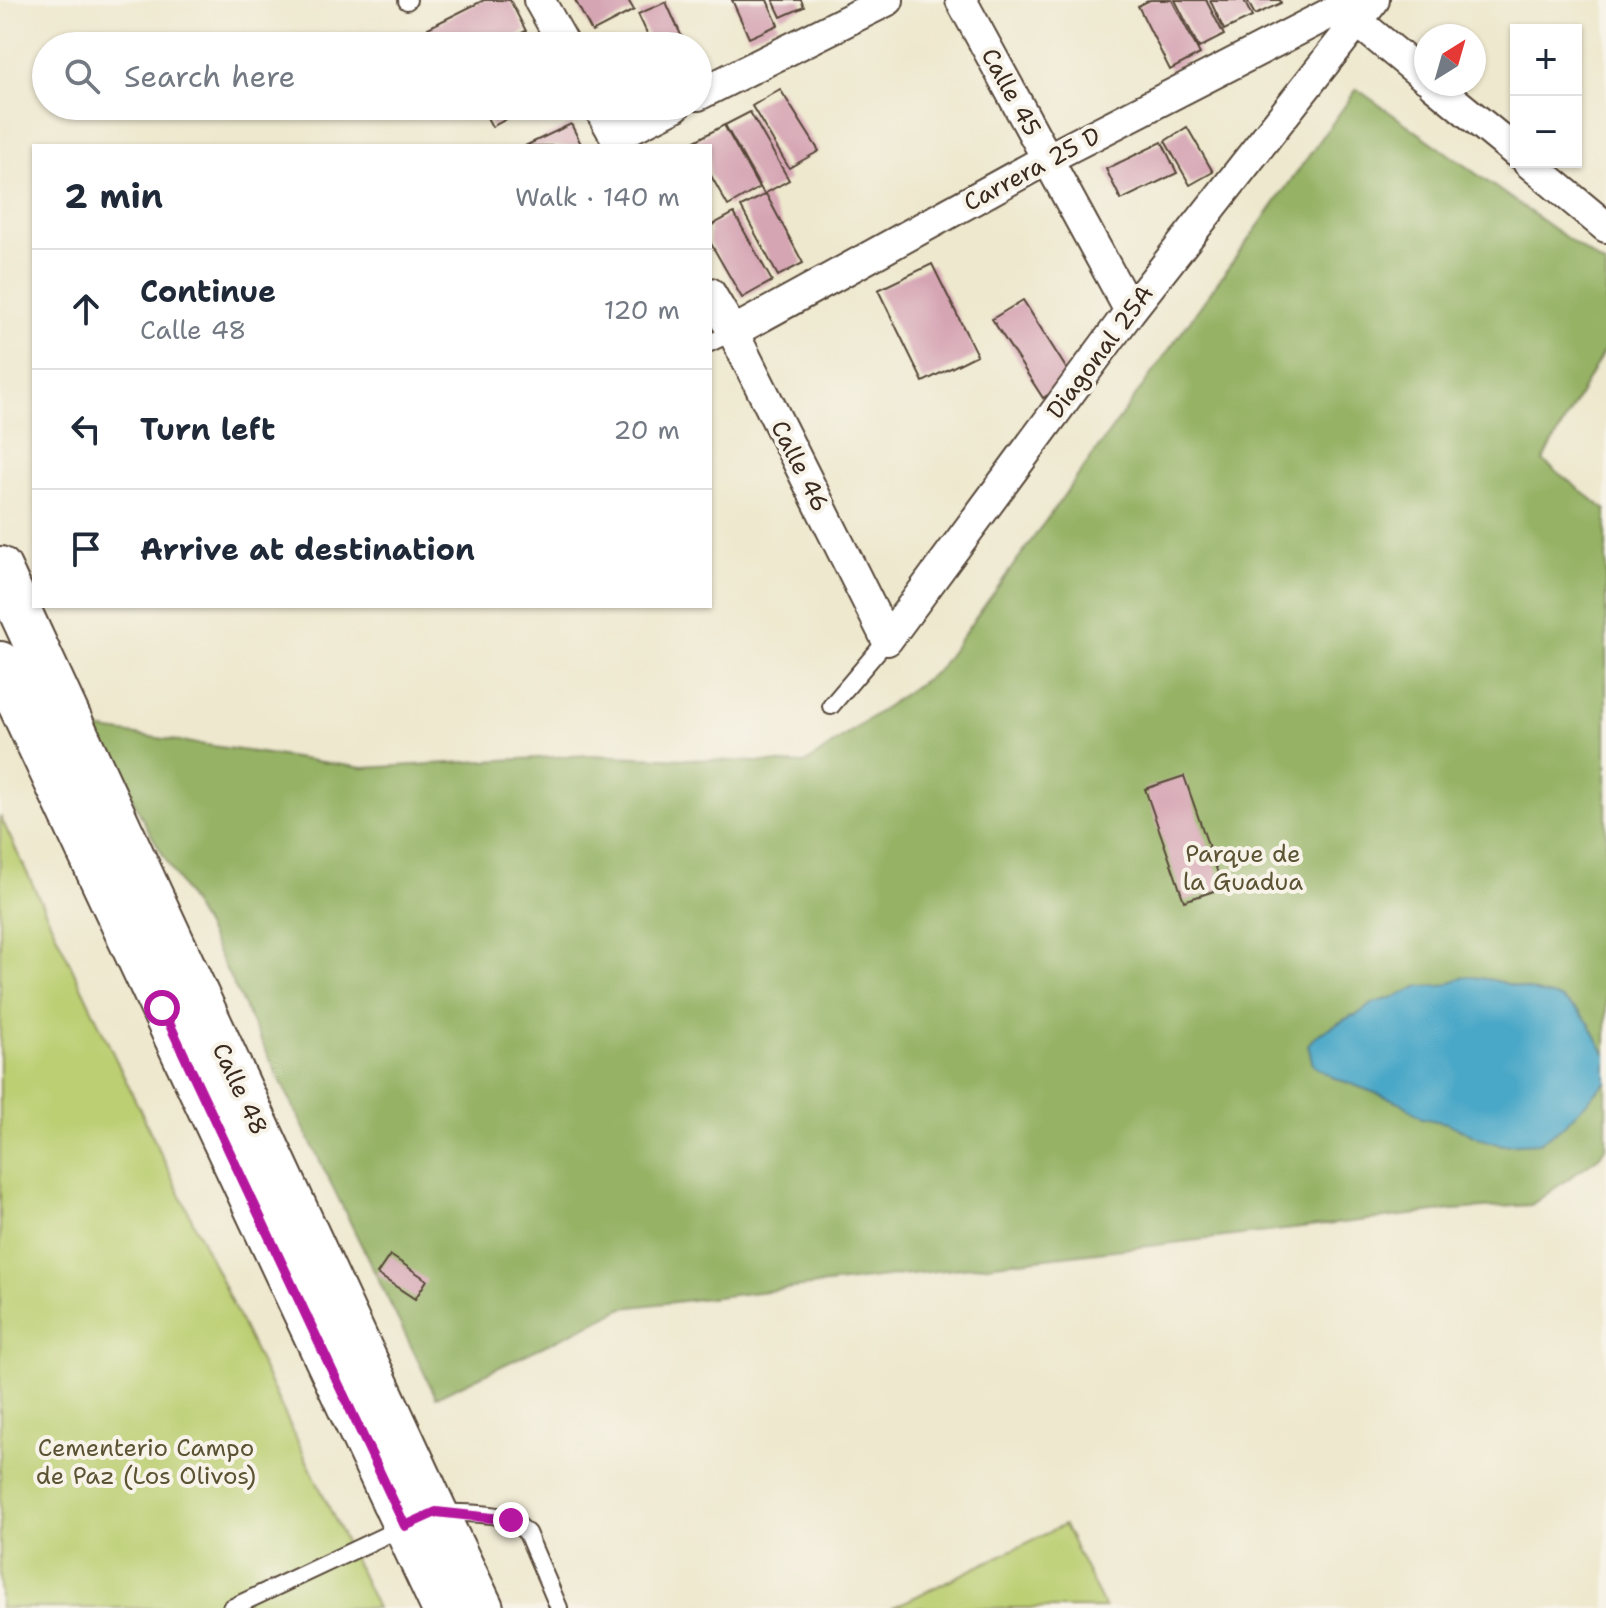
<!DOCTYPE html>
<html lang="en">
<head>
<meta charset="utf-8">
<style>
  body { margin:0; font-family:"Shantell Sans",sans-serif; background:#f6f6f7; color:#1f2937 }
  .controls { position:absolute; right:24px; top:24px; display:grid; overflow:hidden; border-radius:0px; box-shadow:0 2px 6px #0004 }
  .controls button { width:72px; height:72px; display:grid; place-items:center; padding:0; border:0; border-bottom:2px solid #e0e1e3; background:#fff; color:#1f2937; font:40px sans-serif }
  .compass { position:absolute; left:1414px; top:24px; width:72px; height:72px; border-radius:50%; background:#fff; box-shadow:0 2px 6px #0004; rotate:37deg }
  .stop { position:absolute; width:24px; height:24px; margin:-18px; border:6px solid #b5179e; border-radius:50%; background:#fff }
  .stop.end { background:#b5179e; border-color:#fff; box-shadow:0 2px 8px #0008 }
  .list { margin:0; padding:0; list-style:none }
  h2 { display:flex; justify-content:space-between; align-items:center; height:104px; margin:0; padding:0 32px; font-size:34px }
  h2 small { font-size:26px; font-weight:400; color:#747a83 }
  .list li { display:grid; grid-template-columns:52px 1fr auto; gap:24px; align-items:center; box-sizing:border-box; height:120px; padding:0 32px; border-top:2px solid #e0e1e3 }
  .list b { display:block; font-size:30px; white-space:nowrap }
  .list p { margin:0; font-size:26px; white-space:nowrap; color:#747a83 }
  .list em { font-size:26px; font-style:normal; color:#747a83 }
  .icon { flex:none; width:44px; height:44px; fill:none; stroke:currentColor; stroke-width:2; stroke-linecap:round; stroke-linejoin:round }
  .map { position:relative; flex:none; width:1606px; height:1608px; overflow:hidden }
  .search { position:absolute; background:#fff; box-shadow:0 2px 6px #0004; left:32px; top:32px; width:680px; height:88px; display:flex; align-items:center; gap:20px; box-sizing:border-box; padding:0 28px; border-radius:44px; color:#747a83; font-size:30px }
  .panel { position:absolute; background:#fff; box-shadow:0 2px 6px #0004; left:32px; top:144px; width:680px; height:464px; border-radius:0px }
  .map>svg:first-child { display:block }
  .green { fill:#bccf73; stroke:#7c7c48; stroke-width:2 }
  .forest { fill:#95b265; stroke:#686e42; stroke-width:2 }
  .water { fill:#48a7c7; stroke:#426872; stroke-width:2 }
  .building { fill:#d6a5b4 }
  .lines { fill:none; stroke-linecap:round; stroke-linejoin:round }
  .service-casing { stroke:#564638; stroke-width:20 }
  .minor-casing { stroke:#564638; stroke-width:34 }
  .secondary-casing { stroke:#564638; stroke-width:46 }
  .service { stroke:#fff; stroke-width:16 }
  .minor { stroke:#fff; stroke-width:30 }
  .secondary { stroke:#fff; stroke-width:42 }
  .route { stroke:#b5179e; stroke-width:10 }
  .labels { text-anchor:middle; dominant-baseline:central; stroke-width:8; stroke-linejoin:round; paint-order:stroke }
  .street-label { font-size:24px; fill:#3b2a1e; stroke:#f7f3e8 }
  .park-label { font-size:24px; fill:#5b5333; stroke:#f7f3e8 }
</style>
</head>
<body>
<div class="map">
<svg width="1606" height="1608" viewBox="0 0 1606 1608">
  <rect width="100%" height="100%" fill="#f7f3e8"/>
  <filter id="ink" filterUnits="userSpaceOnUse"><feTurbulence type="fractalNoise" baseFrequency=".0125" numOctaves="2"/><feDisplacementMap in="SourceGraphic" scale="16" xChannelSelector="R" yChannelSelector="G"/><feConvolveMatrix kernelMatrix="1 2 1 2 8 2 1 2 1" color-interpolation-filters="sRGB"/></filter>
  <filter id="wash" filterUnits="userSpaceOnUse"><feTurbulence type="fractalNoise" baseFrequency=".006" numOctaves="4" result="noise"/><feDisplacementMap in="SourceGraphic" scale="32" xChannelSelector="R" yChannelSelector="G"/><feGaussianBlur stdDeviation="1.8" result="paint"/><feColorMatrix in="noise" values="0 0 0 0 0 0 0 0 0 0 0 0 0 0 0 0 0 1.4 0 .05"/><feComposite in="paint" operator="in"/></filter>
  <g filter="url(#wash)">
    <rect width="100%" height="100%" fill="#eee8ce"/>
    <path class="green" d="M 0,816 L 377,1608 L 0,1608 Z
      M 1064,1525 L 1105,1608 L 892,1608 Z"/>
    <path class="forest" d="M 1357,89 L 1606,266 L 1606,347 L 1543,461 L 1606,510 L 1606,1146 L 1600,1156 L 1531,1205 L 1452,1210 L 624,1308 L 436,1397 L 205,927 L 147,827 L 96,729 L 363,768 L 590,755 L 805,764 L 938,670 Z"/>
    <path class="water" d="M 1467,976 L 1493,980 L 1562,999 L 1579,1012 L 1589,1023 L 1606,1055 L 1606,1082 L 1562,1127 L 1539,1143 L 1501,1145 L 1478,1138 L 1447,1123 L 1422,1118 L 1400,1102 L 1332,1077 L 1313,1065 L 1308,1045 L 1315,1036 L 1353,1015 L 1355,1016 L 1374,1003 L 1398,996 L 1419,986 L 1442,986 Z"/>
    <g id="blocks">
      <path class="building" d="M 484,0 L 510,0 L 526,31 L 495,46 L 437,46 L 428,28 Z
        M 575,0 L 628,0 L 634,10 L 592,32 Z
        M 732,0 L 767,0 L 778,25 L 749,38 Z
        M 773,0 L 801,0 L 804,7 L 781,17 Z
        M 1150,0 L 1172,0 L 1200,54 L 1170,70 L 1138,6 Z
        M 1175,0 L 1206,0 L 1224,35 L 1199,48 Z
        M 1210,0 L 1244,0 L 1252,17 L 1224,30 Z
        M 1247,0 L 1280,0 L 1281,3 L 1255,15 Z
        M 666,2 L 686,46 L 653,46 L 638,14 Z
        M 780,89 L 819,151 L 789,168 L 752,106 Z
        M 481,106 L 530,106 L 492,127 Z
        M 750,112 L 789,180 L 764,194 L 725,125 Z
        M 571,124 L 582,146 L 525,146 Z
        M 724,125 L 759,188 L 728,206 L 710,174 L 710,146 L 695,146 L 693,142 Z
        M 1187,127 L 1213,172 L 1190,185 L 1165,141 Z
        M 1162,142 L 1177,173 L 1121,200 L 1106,169 Z
        M 766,194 L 803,263 L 778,276 L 741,207 Z
        M 734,213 L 772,281 L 742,298 L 710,242 L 710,226 Z
        M 932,264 L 977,355 L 923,382 L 878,290 Z
        M 1023,300 L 1073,379 L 1043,398 L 992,319 Z
        M 1184,776 L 1223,888 L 1184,901 L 1145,789 Z
        M 390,1255 L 427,1280 L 415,1299 L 377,1274 Z"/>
    </g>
  </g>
  <g filter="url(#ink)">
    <use href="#blocks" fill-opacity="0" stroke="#564638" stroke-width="2"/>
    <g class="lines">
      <g class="service-casing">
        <path id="service" d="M 407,1 L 408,0
          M 710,343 L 733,332
          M 831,706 L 887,640
          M 439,1512 C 459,1514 494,1512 511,1520 C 517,1523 522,1529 527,1533 L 559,1608
          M 231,1608 L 403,1527"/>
      </g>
      <g class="minor-casing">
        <path id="minor" d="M 539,0 L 565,46
          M 961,0 L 1130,311
          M 1345,8 L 1357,21 L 1426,78
          M 1433,84 L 1516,152
          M 698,95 L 888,0
          M 598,106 L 621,146
          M 615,136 L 675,106
          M 1528,162 L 1606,227
          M 710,293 L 733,332 L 887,640 L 1130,311 L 1374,0
          M 733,332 L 1047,159 L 1356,0"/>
      </g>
      <g class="secondary-casing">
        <path id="secondary" d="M 0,568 L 436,1512 L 482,1608
          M 0,663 L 443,1608"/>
      </g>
      <use href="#service" class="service"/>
      <use href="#minor" class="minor"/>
      <use href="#secondary" class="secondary"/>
    </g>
  </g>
  <g class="lines" filter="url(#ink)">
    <path class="route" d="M 162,1008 L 405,1526 L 436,1512 L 511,1520"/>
  </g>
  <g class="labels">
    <g class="street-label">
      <text transform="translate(1011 92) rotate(61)">Calle 45</text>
      <text transform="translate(1032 169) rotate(-28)">Carrera 25 D</text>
      <text transform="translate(1100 352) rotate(-53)">Diagonal 25A</text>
      <text transform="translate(800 466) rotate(63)">Calle 46</text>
      <text transform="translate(240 1089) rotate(65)">Calle 48</text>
    </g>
    <g class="park-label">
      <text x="1243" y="854">Parque de<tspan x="1243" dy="28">la Guadua</tspan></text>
      <text x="146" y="1448">Cementerio Campo<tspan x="146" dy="28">de Paz (Los Olivos)</tspan></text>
    </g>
  </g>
</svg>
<div class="controls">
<button>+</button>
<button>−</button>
</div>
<svg class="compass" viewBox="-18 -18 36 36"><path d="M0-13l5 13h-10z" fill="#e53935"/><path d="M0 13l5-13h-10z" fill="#747a83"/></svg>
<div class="stop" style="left:162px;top:1008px"></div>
<div class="stop end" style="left:511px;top:1520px"></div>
<div class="search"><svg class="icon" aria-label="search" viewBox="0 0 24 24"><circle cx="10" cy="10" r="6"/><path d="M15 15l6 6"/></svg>Search here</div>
<section class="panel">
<h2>2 min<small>Walk · 140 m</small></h2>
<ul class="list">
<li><svg class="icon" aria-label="ahead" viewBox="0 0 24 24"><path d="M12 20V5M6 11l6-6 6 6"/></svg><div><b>Continue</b><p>Calle 48</p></div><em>120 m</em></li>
<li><svg class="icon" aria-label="left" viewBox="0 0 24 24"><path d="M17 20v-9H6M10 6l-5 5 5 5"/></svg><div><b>Turn left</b></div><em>20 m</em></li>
<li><svg class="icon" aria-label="arrive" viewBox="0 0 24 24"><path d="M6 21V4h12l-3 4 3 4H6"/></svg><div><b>Arrive at destination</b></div></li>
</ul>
</section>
</div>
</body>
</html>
